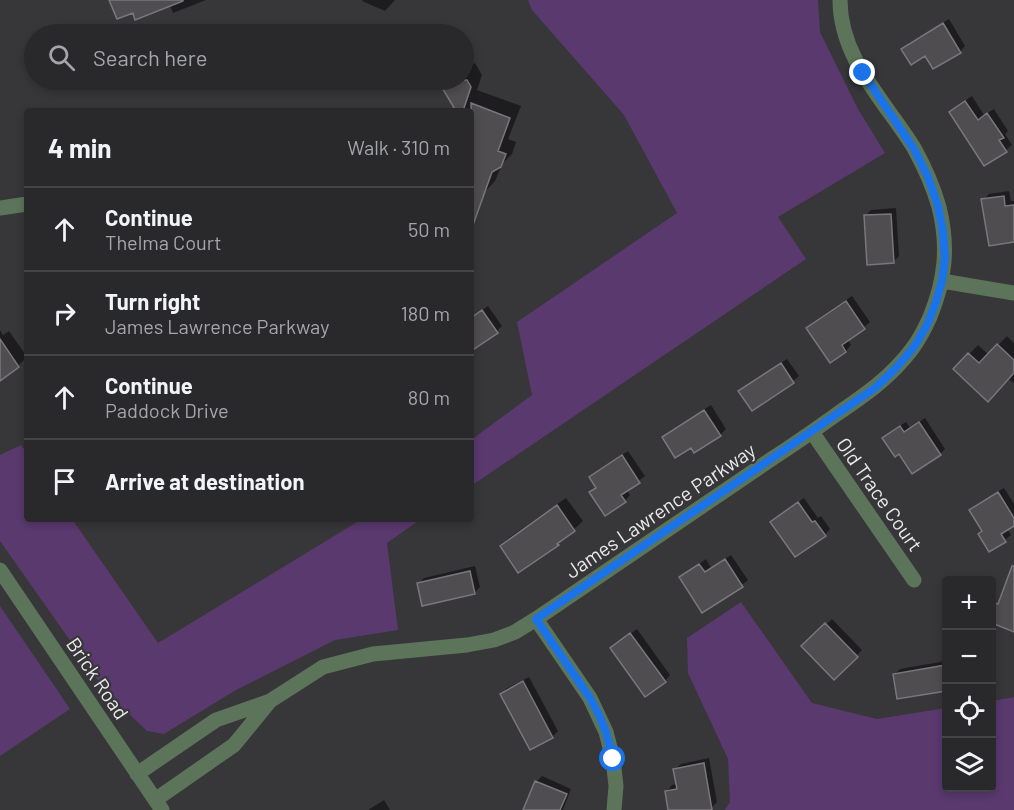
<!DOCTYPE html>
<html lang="en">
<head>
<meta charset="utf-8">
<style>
  body { margin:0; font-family:Barlow,sans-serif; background:#313033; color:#f1f3f6 }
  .controls { position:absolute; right:18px; bottom:18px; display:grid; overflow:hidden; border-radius:6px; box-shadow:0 3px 9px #0003 }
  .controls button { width:54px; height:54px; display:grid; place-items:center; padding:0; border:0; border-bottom:2px solid #454447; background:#29282b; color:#f1f3f6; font:30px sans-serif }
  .stop { position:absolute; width:18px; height:18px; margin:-14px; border:4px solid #1a73e8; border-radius:50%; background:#fff }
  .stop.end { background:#1a73e8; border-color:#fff; box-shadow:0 2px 6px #0008 }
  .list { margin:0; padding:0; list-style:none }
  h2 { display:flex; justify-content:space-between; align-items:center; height:78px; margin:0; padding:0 24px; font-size:26px }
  h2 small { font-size:20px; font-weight:400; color:#a5a6a9 }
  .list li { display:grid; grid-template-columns:39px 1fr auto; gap:18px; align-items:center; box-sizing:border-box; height:84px; padding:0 24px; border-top:2px solid #454447 }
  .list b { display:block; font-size:22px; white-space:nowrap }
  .list p { margin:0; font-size:20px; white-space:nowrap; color:#a5a6a9 }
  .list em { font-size:20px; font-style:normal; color:#a5a6a9 }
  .icon { flex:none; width:33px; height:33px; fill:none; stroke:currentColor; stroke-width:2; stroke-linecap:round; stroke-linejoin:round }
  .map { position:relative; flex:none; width:1014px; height:810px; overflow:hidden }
  .search { position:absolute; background:#29282b; box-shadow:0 3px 9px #0003; left:24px; top:24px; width:450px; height:66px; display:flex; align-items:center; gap:15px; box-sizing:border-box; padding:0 21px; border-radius:33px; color:#a5a6a9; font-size:22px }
  .panel { position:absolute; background:#29282b; box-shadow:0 3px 9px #0003; left:24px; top:108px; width:450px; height:414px; border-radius:6px }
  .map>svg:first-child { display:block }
  .green { fill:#5a396f }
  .shadow { fill:#0007 }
  .building { fill:#4f4d50; stroke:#79777b; stroke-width:1.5 }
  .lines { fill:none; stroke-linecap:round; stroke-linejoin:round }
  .minor { stroke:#5c755a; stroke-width:15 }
  .route { stroke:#1a73e8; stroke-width:8 }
  .labels { text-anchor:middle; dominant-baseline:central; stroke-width:4.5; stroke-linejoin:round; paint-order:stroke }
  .street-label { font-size:20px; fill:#eae9eb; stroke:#373639 }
</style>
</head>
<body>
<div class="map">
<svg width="1014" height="810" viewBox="0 0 1014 810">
  <rect width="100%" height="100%" fill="#373639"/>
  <path class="green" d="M 528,0 L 818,0 L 820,32 L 858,109 L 885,153 L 778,217 L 806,259 L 471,486 L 471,440 L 532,395 L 517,322 L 677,213 L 624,115 L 532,10 Z
    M 21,445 L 27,453 L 27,519 L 72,519 L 158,643 L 362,519 L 421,519 L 387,543 L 398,630 L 335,640 L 236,690 L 164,734 L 147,731 L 107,693 L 0,541 L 0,455 Z
    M 741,602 L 812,703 L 877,719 L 946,708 L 946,788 L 992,788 L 992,701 L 1014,697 L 1014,810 L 725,810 L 730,802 L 728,759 L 688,673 L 687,638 Z
    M 0,606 L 70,709 L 0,756 Z"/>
  <path class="shadow" d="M 110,0 L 206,0 L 173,13 L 170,5 L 134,11 Z
    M 363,0 L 395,0 L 385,11 L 362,1 Z
    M 949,19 L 965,46 L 960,52 L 925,54 L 903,49 L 909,43 Z
    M 475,63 L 482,75 L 477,90 L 521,106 L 508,139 L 516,142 L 512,154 L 502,164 L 495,181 L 483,194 L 471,201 L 471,111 L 458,111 L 443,86 L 450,80 L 464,80 L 464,69 Z
    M 972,96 L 984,115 L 994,109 L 1008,131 L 1005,134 L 1012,145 L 1006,150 L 950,112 L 956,107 Z
    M 1009,191 L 1011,201 L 1014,201 L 1014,240 L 983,200 L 989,194 Z
    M 896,208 L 899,256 L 893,262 L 865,216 L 871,210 Z
    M 852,296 L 870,322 L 848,340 L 851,345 L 846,351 L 830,361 L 808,328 L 813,322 Z
    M 488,306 L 502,326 L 497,331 L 471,340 L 471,318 Z
    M 0,330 L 3,335 L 9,331 L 27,357 L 18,366 L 0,379 Z
    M 1007,336 L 1014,343 L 1014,383 L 1008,379 L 955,369 L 978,345 L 989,355 Z
    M 787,359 L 799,376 L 793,381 L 746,386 Z
    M 711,405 L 726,429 L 720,435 L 692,446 L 664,437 L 670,431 Z
    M 925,418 L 945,449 L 940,454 L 884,438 L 890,432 L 906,422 L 910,428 Z
    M 628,451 L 645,476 L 627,490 L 630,495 L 625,501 L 591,493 L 597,487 L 591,477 L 596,472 Z
    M 1004,488 L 1014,504 L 1014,524 L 1007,529 L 1011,535 L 1005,540 L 990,550 L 984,530 L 971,510 L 977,504 Z
    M 566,498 L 583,521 L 558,544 L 519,571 L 501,546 L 510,537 Z
    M 804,498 L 818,518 L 821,516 L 830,529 L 825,535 L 778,517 Z
    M 731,555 L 748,580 L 742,585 L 681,577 L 687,572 L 706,559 L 711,568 Z
    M 475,566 L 480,587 L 474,593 L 418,584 L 424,578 Z
    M 832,619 L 862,650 L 834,678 L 803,646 Z
    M 637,629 L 670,675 L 665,681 L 617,643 Z
    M 946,661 L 946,689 L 898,698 L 894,675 L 900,669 Z
    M 529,677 L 558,731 L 552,737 L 501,694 L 507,688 Z
    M 709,758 L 717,802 L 712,807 L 697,810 L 670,810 L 667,791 L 672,785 L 677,784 L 675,769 L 681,764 Z
    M 542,776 L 571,789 L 563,810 L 524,810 L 536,782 Z
    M 384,800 L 390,810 L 368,810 Z"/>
  <path class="building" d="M 109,0 L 183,0 L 183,1 L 135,20 L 133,13 L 117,19 Z
    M 943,23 L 961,53 L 933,69 L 925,56 L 911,65 L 901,49 Z
    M 452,80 L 467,80 L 471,87 L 463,111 L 456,111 L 441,86 Z
    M 965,101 L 978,120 L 987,113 L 1004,138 L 999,140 L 1007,152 L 984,166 L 949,112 Z
    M 471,103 L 510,118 L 498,151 L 506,154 L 501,167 L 492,172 L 473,225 L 471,225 Z
    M 1004,196 L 1005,206 L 1014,205 L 1014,242 L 989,246 L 981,199 Z
    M 891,214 L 894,263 L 867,265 L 864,215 Z
    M 846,301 L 865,329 L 842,345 L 846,352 L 830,363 L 806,328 Z
    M 482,310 L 498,333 L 471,351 L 471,318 Z
    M 0,339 L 19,367 L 0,381 Z
    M 997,344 L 1014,360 L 1014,373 L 988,402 L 953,369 L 968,353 L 979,363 Z
    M 781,363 L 794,383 L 752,411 L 738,391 Z
    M 704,410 L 721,436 L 694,453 L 691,448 L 675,458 L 662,437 Z
    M 919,422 L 941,455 L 912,474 L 899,454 L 895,457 L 882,438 L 900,426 L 904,432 Z
    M 622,455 L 640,483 L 621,495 L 626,502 L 605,516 L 589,492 L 596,488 L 589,477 Z
    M 998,492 L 1014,518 L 1014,526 L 1001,534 L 1006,542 L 989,552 L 978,534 L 982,531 L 969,510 Z
    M 798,502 L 812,522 L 815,521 L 826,536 L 795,557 L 770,522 Z
    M 557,505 L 575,531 L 557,544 L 559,545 L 518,573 L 500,546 Z
    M 725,559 L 743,587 L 702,613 L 679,577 L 699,564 L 705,572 Z
    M 1012,566 L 1014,566 L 1014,632 L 992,623 L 992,602 L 998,604 Z
    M 470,571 L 475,594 L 422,606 L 417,583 Z
    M 825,623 L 858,657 L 834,680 L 801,646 Z
    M 630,633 L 666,682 L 645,697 L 610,648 Z
    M 946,665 L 946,691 L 897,699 L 893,674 Z
    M 523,681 L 553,738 L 530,750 L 500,694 Z
    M 704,763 L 712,810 L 668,810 L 665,791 L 677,789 L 673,769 Z
    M 535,781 L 567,794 L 560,810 L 523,810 Z"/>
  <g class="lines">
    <path class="minor" d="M 0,208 L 27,204
      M 942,281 L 1014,293
      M 812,432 L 914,580
      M 0,570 L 162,810
      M 536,619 L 590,698 L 606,732 L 613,759 L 616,786 L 614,810
      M 137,774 L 216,720 L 270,701 L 323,667 L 373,654 L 467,645 L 494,640 L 515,632 L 536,619 C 615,565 694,512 773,458 C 795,444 816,429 837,414 C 865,395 891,377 912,349 C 919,340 925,328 930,317 C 945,280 949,247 939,207 C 933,186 924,166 914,148 C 885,101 840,59 840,0
      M 155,800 L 234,745 L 270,701"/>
  </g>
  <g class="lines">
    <path class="route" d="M 613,759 L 606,732 L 599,715 L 590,698 L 536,619 L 875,388 L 896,368 L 914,347 L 927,325 L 936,302 L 942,281 L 945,258 L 943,232 L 938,206 L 928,177 L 914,149 L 863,73"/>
  </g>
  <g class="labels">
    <g class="street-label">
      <text transform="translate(880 494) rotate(55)">Old Trace Court</text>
      <text transform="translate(660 510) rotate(-34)">James Lawrence Parkway</text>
      <text transform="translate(98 678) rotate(56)">Brick Road</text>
    </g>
  </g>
</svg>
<div class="controls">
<button>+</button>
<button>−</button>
<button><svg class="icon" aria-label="locate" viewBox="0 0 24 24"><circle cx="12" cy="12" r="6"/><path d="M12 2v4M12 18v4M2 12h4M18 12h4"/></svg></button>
<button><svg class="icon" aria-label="layers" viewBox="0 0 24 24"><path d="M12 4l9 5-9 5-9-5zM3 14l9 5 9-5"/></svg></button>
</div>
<div class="stop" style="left:613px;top:759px"></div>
<div class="stop end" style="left:863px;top:73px"></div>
<div class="search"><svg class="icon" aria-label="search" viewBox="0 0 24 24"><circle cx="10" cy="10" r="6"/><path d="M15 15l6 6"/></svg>Search here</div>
<section class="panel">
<h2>4 min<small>Walk · 310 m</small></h2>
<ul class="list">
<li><svg class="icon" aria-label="ahead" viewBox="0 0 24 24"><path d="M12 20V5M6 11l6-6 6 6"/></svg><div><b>Continue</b><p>Thelma Court</p></div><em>50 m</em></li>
<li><svg class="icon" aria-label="right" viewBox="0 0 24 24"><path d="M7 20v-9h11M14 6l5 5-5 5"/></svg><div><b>Turn right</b><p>James Lawrence Parkway</p></div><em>180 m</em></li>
<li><svg class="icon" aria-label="ahead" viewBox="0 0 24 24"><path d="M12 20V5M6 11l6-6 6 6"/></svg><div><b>Continue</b><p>Paddock Drive</p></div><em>80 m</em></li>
<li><svg class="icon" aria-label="arrive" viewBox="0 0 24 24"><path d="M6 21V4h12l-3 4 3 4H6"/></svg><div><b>Arrive at destination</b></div></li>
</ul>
</section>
</div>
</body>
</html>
